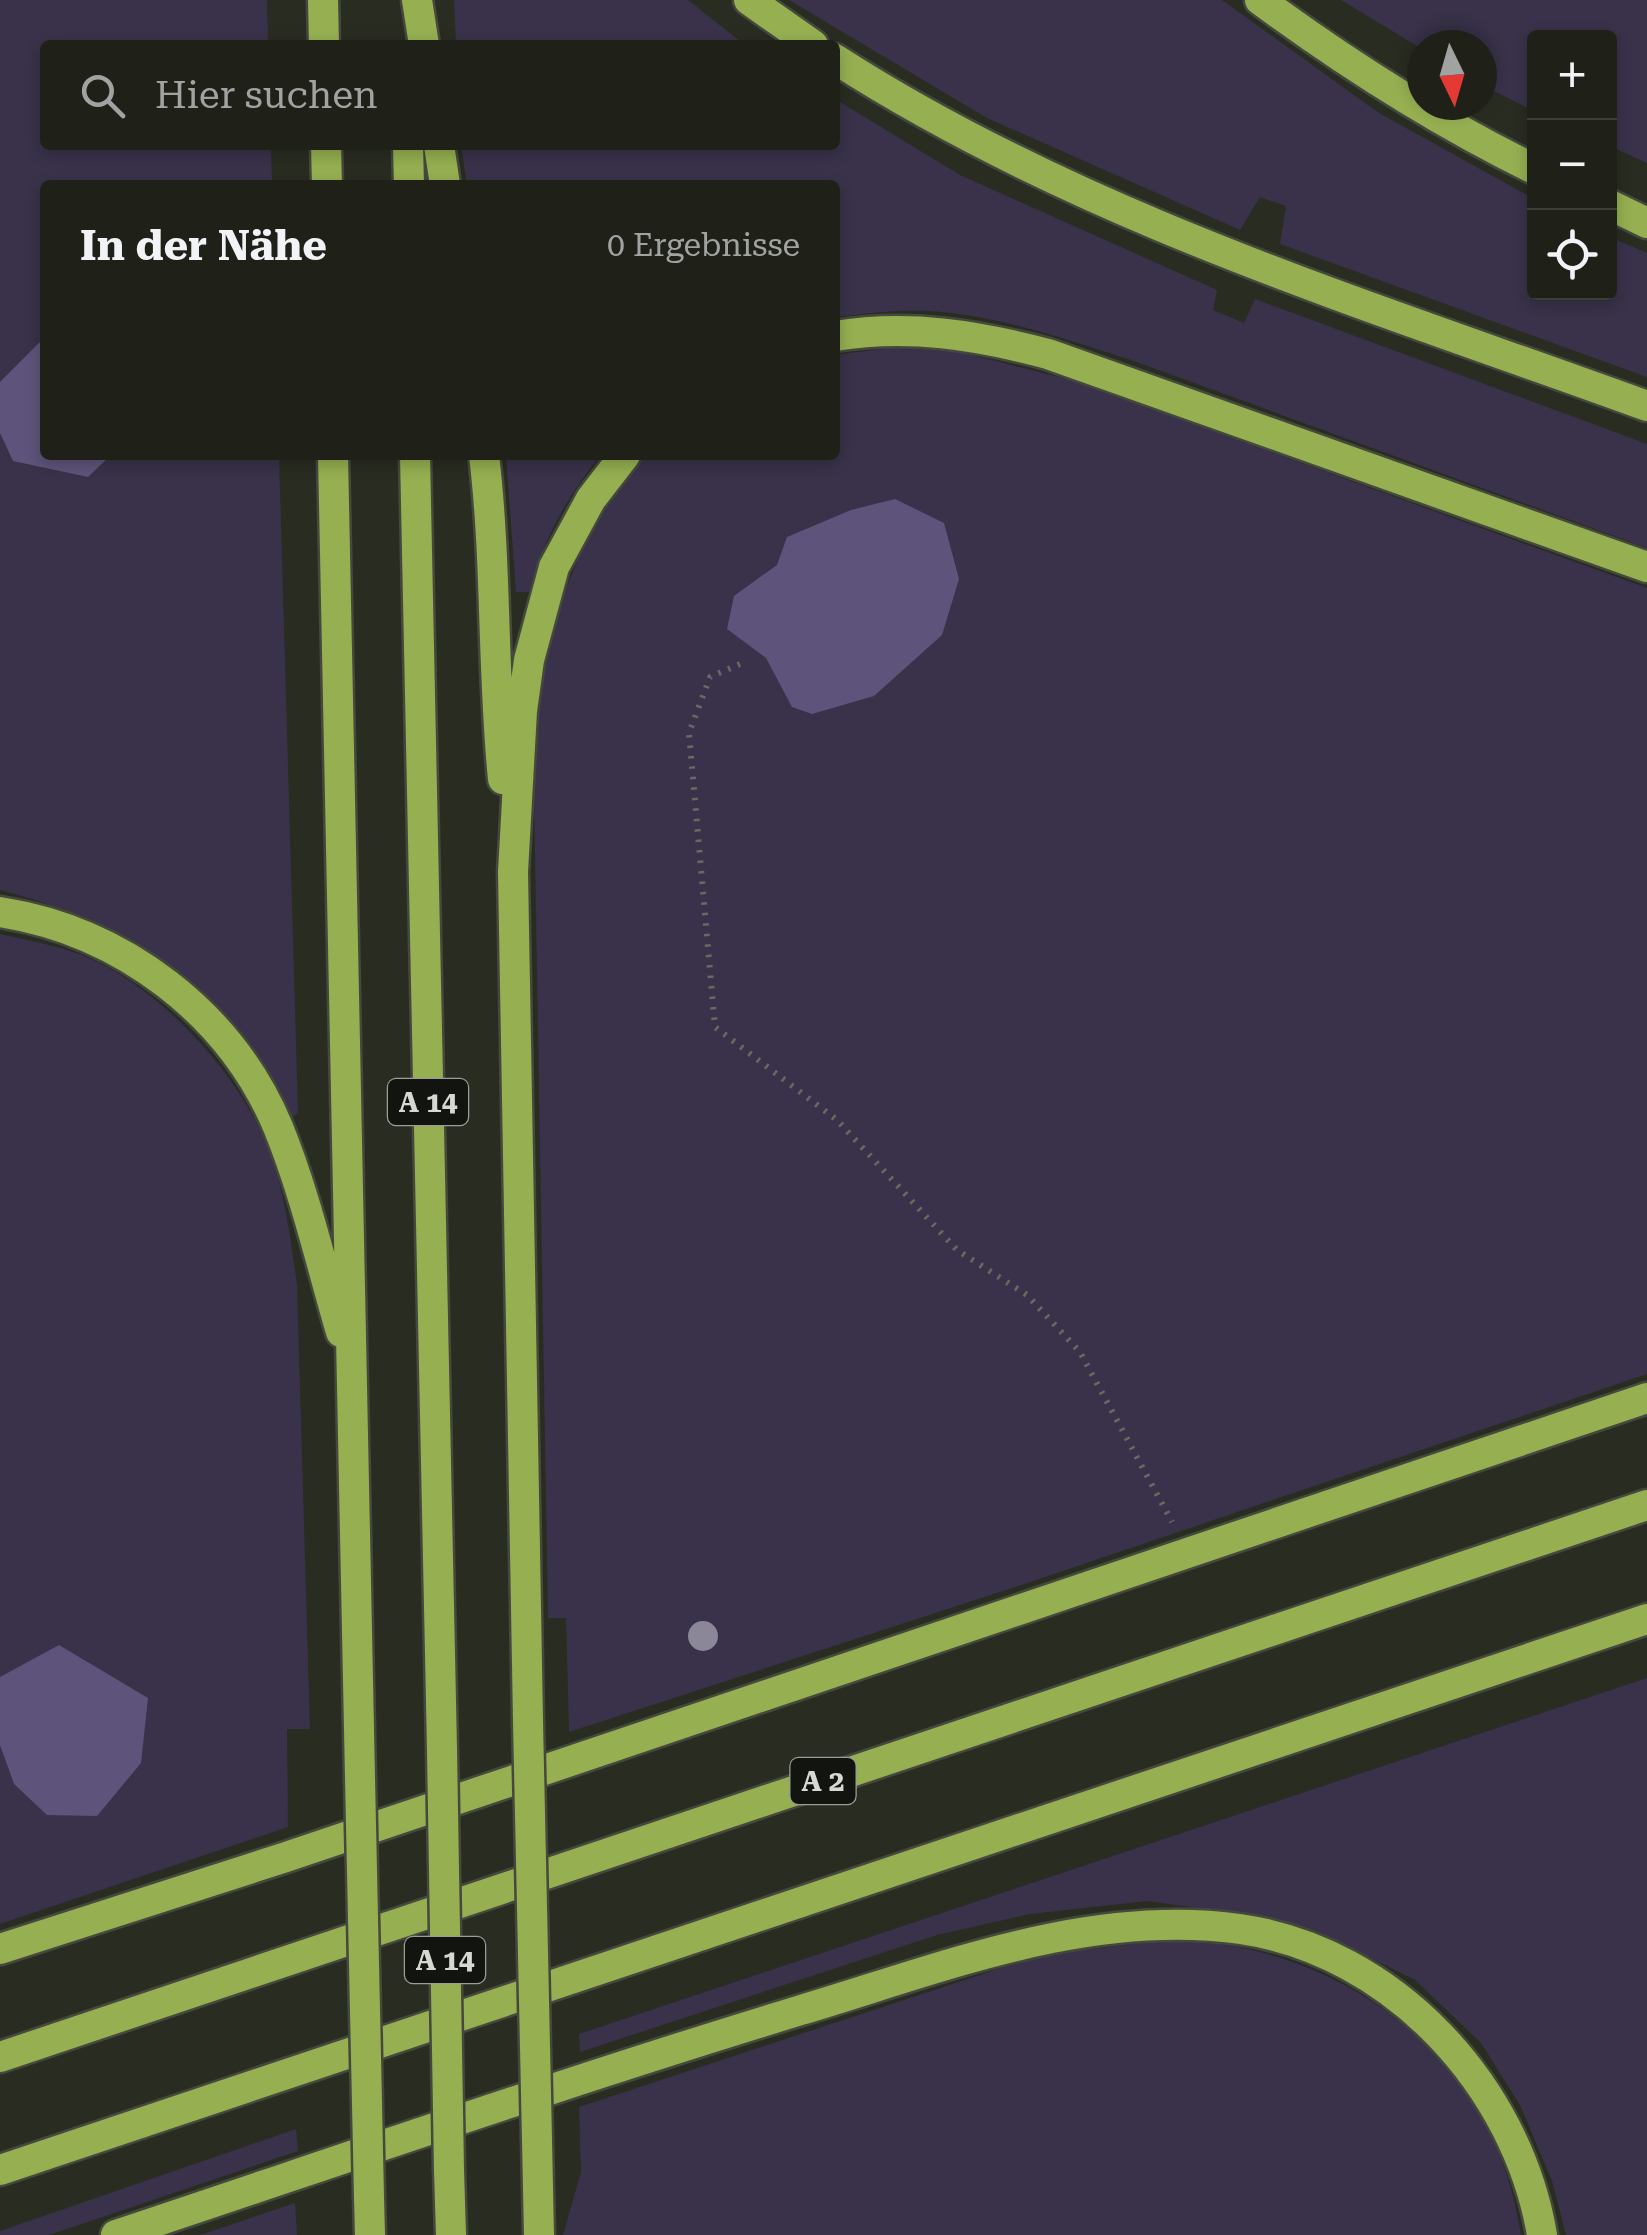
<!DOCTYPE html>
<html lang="de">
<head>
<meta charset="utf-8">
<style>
  body { margin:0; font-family:"Roboto Serif",serif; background:#2c2e26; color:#f1f3f6 }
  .controls { position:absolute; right:30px; top:30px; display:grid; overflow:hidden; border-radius:10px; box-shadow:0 5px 15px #0003 }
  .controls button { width:90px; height:90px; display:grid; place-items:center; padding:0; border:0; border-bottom:2px solid #3c3e38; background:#1f2119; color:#f1f3f6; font:50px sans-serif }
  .compass { position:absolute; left:1407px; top:30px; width:90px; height:90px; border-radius:50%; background:#1f2119; box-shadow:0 5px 15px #0003; rotate:175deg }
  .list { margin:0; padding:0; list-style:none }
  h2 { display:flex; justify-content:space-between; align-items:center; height:130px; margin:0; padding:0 40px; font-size:42px }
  h2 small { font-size:32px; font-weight:400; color:#a1a3a2 }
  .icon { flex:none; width:55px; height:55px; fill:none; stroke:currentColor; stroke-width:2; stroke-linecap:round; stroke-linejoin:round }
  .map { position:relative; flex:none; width:1647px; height:2235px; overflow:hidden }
  .search { position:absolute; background:#1f2119; box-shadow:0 5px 15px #0003; left:40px; top:40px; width:800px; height:110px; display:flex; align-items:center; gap:25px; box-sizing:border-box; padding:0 35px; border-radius:10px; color:#a1a3a2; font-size:38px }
  .panel { position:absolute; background:#1f2119; box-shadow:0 5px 15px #0003; left:40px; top:180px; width:800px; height:280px; border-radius:10px }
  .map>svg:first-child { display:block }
  .green { fill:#39324a }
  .water { fill:#5e537b }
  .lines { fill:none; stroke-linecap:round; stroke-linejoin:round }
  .highway-casing { stroke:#45483d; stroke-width:35 }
  .path { stroke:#676a60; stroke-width:6; stroke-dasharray:2.5 8; stroke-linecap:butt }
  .highway { stroke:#95af51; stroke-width:30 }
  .highway-bridge-casing { stroke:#45483d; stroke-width:35; stroke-linecap:butt }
  .highway-bridge { stroke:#95af51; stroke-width:30 }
  .tree { fill:#8b8799 }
  .labels { text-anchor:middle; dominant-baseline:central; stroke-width:9; stroke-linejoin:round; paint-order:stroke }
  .shield { fill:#12140f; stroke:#9b9d97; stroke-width:2.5 }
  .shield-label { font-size:28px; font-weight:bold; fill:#d6d8d1 }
</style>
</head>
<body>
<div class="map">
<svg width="1647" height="2235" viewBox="0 0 1647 2235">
  <rect width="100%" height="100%" fill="#292c21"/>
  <path class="green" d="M 0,0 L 267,0 L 268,45 L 45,45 L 45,145 L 271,145 L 272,185 L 45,185 L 45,455 L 279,455 L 298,1112 L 292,1118 C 238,994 127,922 0,890 Z
    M 454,0 L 688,0 L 745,45 L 456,45 Z
    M 789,0 L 1222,0 L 1379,113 L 1534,199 L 1534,292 L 1610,292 L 1610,237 L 1647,253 L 1647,377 L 1280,244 L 1286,206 L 1260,197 L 1240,230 L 987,118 Z
    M 1341,0 L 1647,0 L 1647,163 L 1610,146 L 1610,38 L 1534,38 L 1534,111 L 1482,85 L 1482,45 L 1422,45 L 1422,49 Z
    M 835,99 L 960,175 L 1217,290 L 1213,310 L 1244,323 L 1255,299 L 1647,444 L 1647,548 L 1131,360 C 1065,339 998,315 928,311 C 897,309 866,314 835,317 L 835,185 L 467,185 L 461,145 L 835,145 Z
    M 896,347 L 960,352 L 1071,380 L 1647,588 L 1647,1374 L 1006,1590 L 569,1732 L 566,1618 L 548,1618 L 533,735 C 547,625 572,542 645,456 L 835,455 L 835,355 Z
    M 506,455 L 601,455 C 566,497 544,539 529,592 L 516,592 Z
    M 0,934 C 27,940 55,945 82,955 C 158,985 240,1074 269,1150 C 285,1194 291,1239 297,1285 L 310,1729 L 287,1729 L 288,1827 L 0,1924 Z
    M 1647,1678 L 1647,2235 L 1566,2235 L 1552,2181 L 1520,2105 L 1481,2043 L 1415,1980 L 1317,1931 L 1265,1917 L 1147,1901 L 1030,1914 L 937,1935 L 580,2052 L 579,2034 Z
    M 1158,1941 C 1183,1942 1209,1941 1234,1946 C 1383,1975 1499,2082 1521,2235 L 563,2235 L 581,2172 L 579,2107 L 1001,1968 L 1058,1953 Z
    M 296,2129 L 298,2151 L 49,2235 L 0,2235 L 0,2231 Z
    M 295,2203 L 297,2235 L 200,2235 Z"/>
  <path class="water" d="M 45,337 L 45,455 L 111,455 L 88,477 L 13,461 L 0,433 L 0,382 Z
    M 895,499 L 944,523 L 959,579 L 942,635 L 874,696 L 812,714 L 792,707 L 766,658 L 727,629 L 734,596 L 777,565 L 787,537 L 851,510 Z
    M 59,1645 L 148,1698 L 141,1763 L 97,1816 L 47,1815 L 14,1784 L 0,1745 L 0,1677 Z"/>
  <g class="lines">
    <g class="highway-casing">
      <path id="highway" d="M 323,0 L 324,45
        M 417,0 L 424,45
        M 749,0 L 813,45
        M 1260,0 C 1347,64 1438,122 1534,169
        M 835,59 C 1084,219 1370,305 1647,406
        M 326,145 L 327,185
        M 408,145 L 409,185
        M 439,145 L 445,185
        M 1610,205 L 1647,223
        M 835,336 C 908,324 977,335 1048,354 L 1647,567
        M 333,455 L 360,1778
        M 415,455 L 442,1750
        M 484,455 C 497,563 492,671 503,779
        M 0,912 C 122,931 230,1013 278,1127 C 305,1193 321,1264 341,1332
        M 528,1721 L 513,872 L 522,711 L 529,660 L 554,567 L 591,499 L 625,455
        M 0,1949 L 286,1857 L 1647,1398
        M 0,2057 L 1647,1505
        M 537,2140 L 539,2235
        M 0,2170 L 1647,1619
        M 449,2170 L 451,2235
        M 369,2197 L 370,2235
        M 116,2235 C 344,2159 571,2080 801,2010 C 942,1968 1089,1908 1240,1929 C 1393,1951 1517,2086 1542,2235"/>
    </g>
    <path class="path" d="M 740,664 L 710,677 L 689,733 L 715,1027 L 837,1120 L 957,1250 L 1027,1295 L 1080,1352 L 1172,1522"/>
    <use href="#highway" class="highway"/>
    <g class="highway-bridge-casing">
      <path id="highway-bridge" d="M 528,1721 L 537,2140
        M 442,1750 L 449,2170
        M 360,1778 L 369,2197"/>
    </g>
    <use href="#highway-bridge" class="highway-bridge"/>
  </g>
  <circle class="tree" cx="703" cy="1636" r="15"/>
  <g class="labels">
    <g class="shield">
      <rect x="388" y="1079" width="80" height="46" rx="8"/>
      <rect x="790.5" y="1758" width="65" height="46" rx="8"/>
      <rect x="405" y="1937" width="80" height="46" rx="8"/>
    </g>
    <g class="shield-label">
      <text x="428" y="1102">A 14</text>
      <text x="823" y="1781">A 2</text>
      <text x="445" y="1960">A 14</text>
    </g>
  </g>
</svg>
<div class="controls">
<button>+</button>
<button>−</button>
<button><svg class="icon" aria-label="locate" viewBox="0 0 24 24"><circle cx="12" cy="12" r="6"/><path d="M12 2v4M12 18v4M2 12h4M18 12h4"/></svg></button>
</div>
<svg class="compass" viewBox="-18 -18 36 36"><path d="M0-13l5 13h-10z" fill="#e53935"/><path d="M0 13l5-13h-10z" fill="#a1a3a2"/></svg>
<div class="search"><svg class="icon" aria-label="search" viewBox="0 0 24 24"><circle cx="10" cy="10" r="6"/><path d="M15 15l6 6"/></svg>Hier suchen</div>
<section class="panel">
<h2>In der Nähe<small>0 Ergebnisse</small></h2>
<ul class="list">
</ul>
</section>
</div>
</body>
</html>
